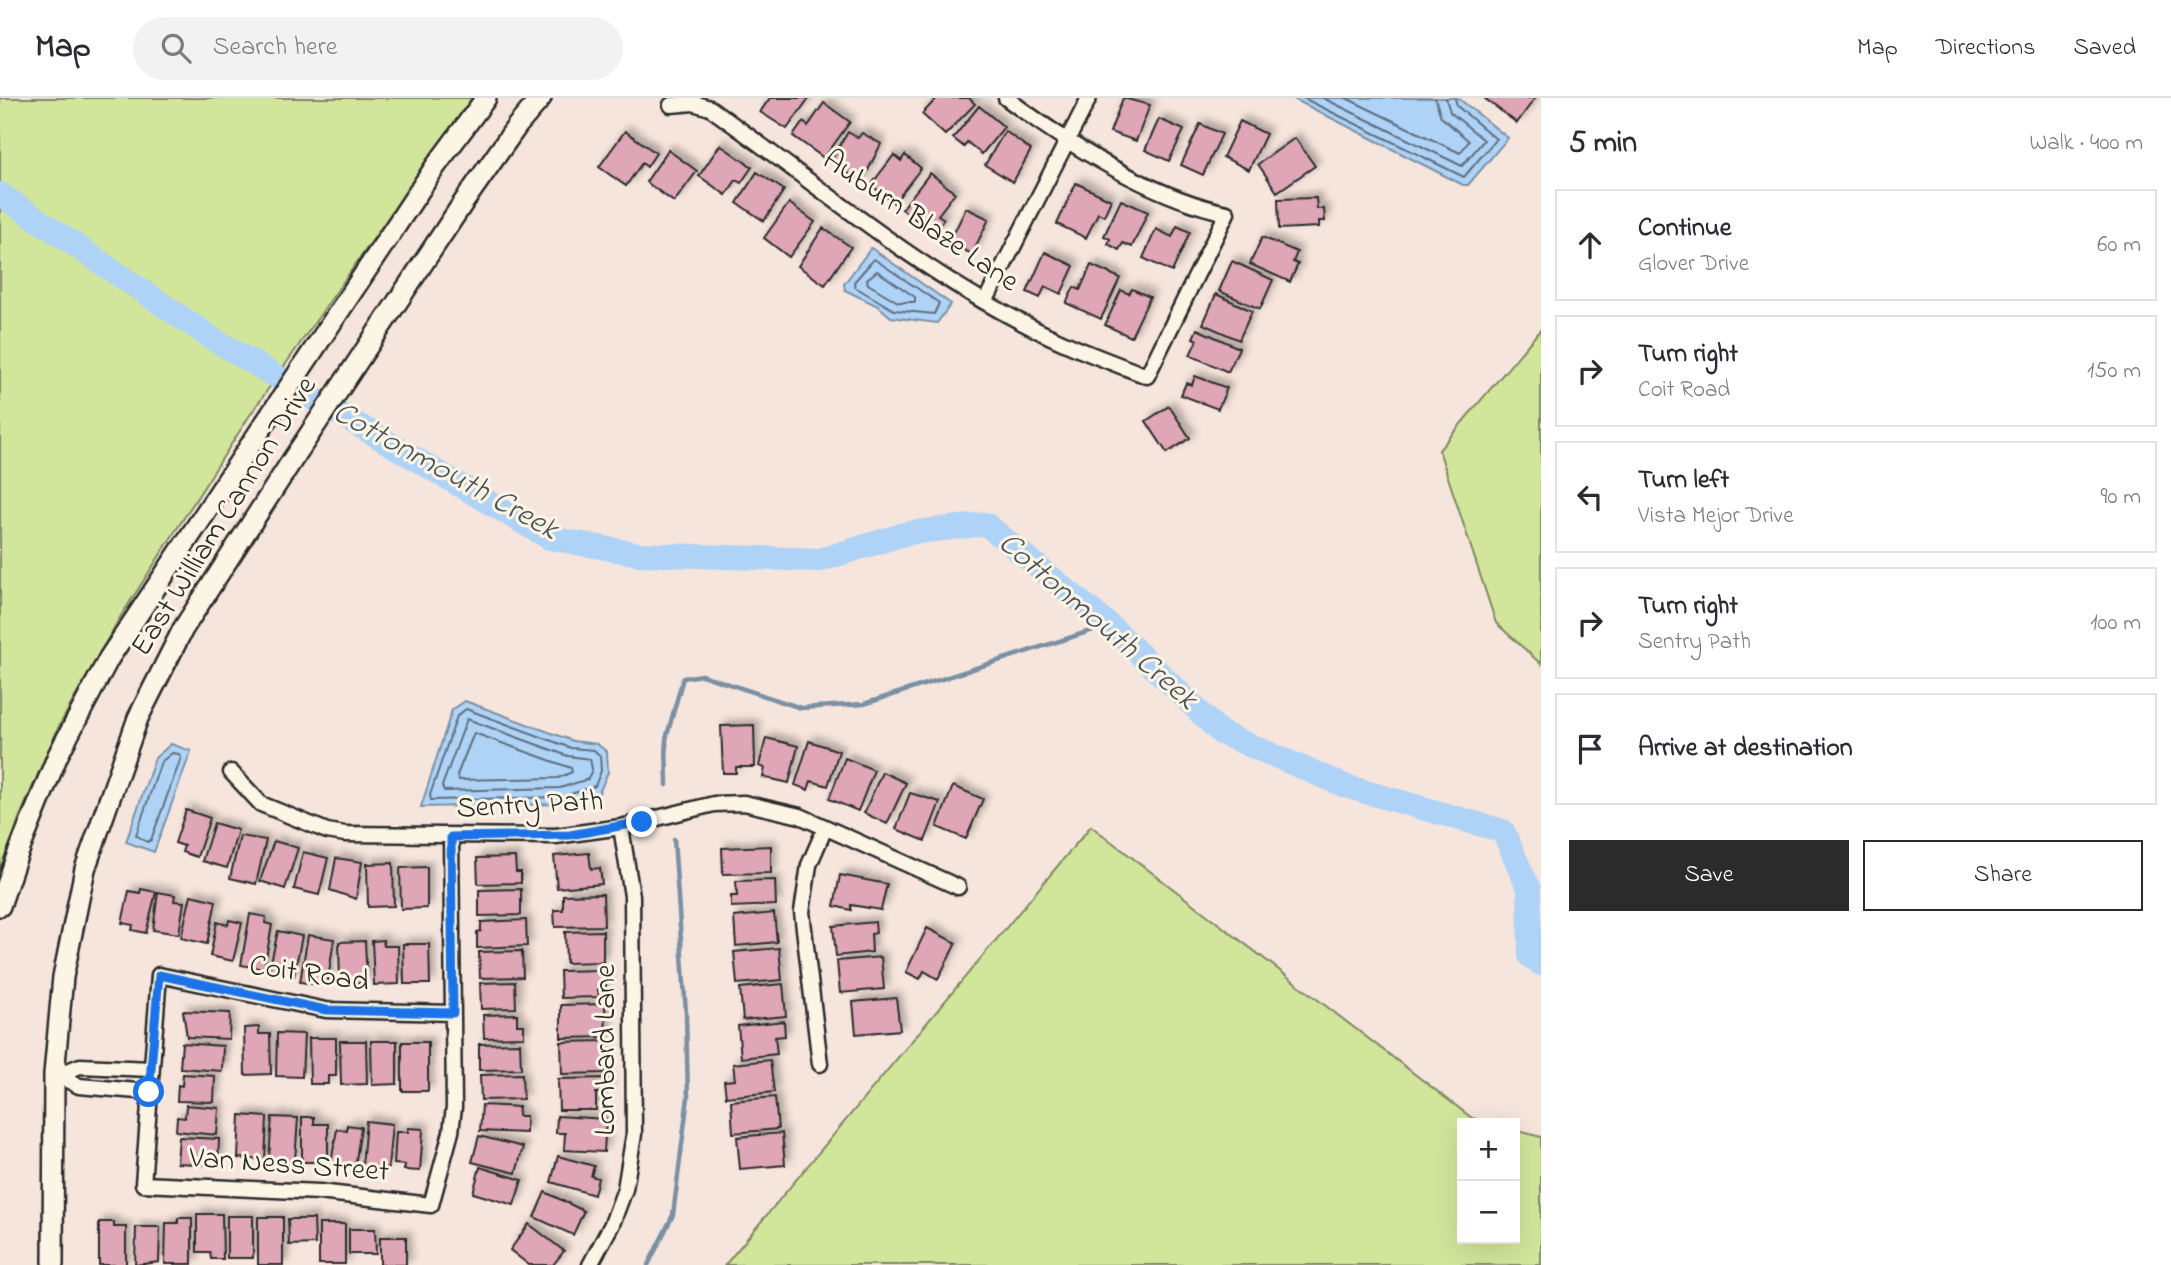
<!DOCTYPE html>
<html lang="en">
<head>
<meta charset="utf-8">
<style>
  body { margin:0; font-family:"Indie Flower",sans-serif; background:#f2f2f3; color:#2b2b33 }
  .controls { position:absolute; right:21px; bottom:21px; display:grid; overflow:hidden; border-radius:0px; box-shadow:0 7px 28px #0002 }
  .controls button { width:63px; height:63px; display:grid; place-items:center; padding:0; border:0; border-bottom:2px solid #e1e1e2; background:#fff; color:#2b2b33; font:35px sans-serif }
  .stop { position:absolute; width:21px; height:21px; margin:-16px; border:5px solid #1a73e8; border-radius:50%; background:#fff }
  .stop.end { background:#1a73e8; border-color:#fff; box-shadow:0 2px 7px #0008 }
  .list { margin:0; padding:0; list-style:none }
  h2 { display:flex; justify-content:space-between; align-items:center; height:91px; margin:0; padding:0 28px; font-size:30px }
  h2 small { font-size:23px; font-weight:400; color:#7c7c81 }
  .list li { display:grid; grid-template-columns:46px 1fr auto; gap:21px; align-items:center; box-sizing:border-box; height:112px; margin:0 14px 14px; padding:0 14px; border:2px solid #e1e1e2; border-radius:0px }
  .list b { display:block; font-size:26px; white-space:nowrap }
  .list p { margin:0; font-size:23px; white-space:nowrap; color:#7c7c81 }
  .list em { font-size:23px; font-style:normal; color:#7c7c81 }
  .actions { display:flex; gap:14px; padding:21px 28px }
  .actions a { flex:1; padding:16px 0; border:2px solid #2b2b2b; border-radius:0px; text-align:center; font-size:24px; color:#2b2b2b }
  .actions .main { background:#2b2b2b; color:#fff }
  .icon { flex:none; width:38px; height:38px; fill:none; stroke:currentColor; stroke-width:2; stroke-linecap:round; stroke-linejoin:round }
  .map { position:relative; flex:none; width:1541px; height:1167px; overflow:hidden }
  header { display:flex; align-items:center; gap:42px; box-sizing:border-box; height:98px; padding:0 35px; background:#fff; border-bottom:2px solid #e1e1e2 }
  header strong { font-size:33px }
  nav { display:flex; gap:38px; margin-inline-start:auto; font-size:24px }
  .search { width:490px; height:63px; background:#f2f2f3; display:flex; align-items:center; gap:18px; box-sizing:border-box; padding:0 24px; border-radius:38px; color:#7c7c81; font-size:26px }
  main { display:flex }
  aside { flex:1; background:#fff }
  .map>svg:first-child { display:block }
  .green { fill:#d1e69b; stroke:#7e8863; stroke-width:2 }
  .water { fill:#aed3f7; stroke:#7a90a5; stroke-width:2 }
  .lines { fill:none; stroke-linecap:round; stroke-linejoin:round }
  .shore { stroke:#5f6e7d; stroke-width:2 }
  .stream { stroke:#7a90a5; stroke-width:4.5 }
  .river { stroke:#aed3f7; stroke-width:24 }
  .building { fill:#dfa6b7; stroke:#2b2b2b; stroke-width:2; filter:url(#shadow) }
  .minor-casing { stroke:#2b2b2b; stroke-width:19 }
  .tertiary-casing { stroke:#2b2b2b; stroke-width:24 }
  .minor { stroke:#fcf5e5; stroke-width:14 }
  .tertiary { stroke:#fcf5e5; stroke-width:19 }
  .route { stroke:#1a73e8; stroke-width:9 }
  .labels { text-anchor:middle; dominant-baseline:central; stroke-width:6; stroke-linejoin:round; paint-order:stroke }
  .street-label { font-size:30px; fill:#2b2b2b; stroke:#fcf5e5 }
  .water-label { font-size:32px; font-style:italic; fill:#4c555e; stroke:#fcf5e5 }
</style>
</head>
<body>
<header>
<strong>Map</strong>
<div class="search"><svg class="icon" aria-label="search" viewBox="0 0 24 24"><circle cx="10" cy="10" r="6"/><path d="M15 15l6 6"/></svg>Search here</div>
<nav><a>Map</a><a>Directions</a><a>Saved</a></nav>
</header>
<main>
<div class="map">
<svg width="1541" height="1167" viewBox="0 0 1541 1167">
  <defs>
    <filter id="shadow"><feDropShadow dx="5" dy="-5" stdDeviation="3.5" flood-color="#0004"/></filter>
  </defs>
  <rect width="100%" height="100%" fill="#f6e5dc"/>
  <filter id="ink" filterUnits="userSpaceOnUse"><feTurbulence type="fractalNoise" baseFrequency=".0143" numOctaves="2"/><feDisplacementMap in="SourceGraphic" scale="14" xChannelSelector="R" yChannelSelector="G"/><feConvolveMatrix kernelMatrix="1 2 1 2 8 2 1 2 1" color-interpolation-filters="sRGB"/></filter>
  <g filter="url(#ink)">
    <path class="green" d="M 0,0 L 472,0 L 250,317 L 119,521 L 59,628 L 19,720 L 0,776 Z
      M 1541,231 L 1541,566 L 1496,525 L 1439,352 Z
      M 1091,728 L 1472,1020 L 1490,1025 L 1462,1025 L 1462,1141 L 1515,1141 L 1515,1032 L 1541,1039 L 1541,1167 L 725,1167 Z"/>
    <path class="water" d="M 1292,0 L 1458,0 L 1508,40 L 1468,87 L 1463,87 Z
      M 871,150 L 951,206 L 937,225 L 891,219 L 878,208 L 845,192 L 844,186 Z
      M 465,603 L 573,643 L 597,646 L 607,654 L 608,674 L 599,695 L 563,706 L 421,709 L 452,612 Z
      M 171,646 L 191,653 L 154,754 L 126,744 L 155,660 Z"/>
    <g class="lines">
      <path class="shore" d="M 1303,0 L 1464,79 L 1496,41 L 1457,8 L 1455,0
        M 1323,0 L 1462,68 L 1484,42 L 1450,14 L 1446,0
        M 1346,0 L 1460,55 L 1469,43 L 1441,19 L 1435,0
        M 874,161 L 939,205 L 934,216 L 894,212 L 855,189 L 854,184 Z
        M 877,173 L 915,199 L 915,204 L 898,204 L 868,186 L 867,181 Z
        M 466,611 L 571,650 L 594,652 L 600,658 L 601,673 L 595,688 L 562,699 L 431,702 L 430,697 L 457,618 Z
        M 467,621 L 568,658 L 590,661 L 592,671 L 588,681 L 560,690 L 444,693 L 442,688 Z
        M 474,635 L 571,670 L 572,674 L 558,680 L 459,682 L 457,677 Z
        M 172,655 L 179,656 L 181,660 L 151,742 L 147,744 L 136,737 L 161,664 Z"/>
      <path class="stream" d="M 667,687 L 666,641 L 683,580 L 702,577 L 801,610 L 864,606 L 1109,527
        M 648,1167 L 673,1117 L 688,999 L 686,915 L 674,741"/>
      <path class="river" d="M 0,96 L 213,241 L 549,440 L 639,456 L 820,462 L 908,435 L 986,426 L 1115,532 L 1221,635 L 1345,688 L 1503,733 L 1529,791 L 1530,858 L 1541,866"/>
    </g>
    <path class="building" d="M 770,0 L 809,0 L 787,31 L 760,14 Z
      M 937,0 L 969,0 L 975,6 L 945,37 L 922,16 Z
      M 1123,0 L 1150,7 L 1136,43 L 1110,34 Z
      M 1484,0 L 1535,0 L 1517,25 Z
      M 824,5 L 850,24 L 824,60 L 793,38 L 803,24 L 808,28 Z
      M 979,8 L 1004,29 L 982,56 L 967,44 L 964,49 L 953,40 Z
      M 1159,21 L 1184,32 L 1169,63 L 1145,52 Z
      M 1240,23 L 1266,36 L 1249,72 L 1223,59 Z
      M 1200,26 L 1222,36 L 1203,77 L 1181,67 Z
      M 625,33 L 656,55 L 647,69 L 642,65 L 626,88 L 599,69 Z
      M 1005,33 L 1031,52 L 1013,84 L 985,67 Z
      M 848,34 L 858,40 L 862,35 L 881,46 L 862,84 L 830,64 Z
      M 1295,40 L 1315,68 L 1277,94 L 1258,66 Z
      M 720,47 L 752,69 L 741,85 L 736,82 L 726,97 L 699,78 Z
      M 668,52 L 697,73 L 674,104 L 646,84 Z
      M 894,57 L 901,63 L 905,57 L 921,70 L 894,105 L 871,87 Z
      M 757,74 L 784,92 L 764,123 L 737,105 Z
      M 930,75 L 955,95 L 938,117 L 944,121 L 933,135 L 902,111 Z
      M 1076,85 L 1111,102 L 1104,118 L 1098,115 L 1086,140 L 1057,126 Z
      M 1316,100 L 1317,111 L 1324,111 L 1325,123 L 1319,123 L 1319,129 L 1279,131 L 1278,101 Z
      M 1121,102 L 1148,114 L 1132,149 L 1123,145 L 1119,152 L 1108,146 L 1110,141 L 1104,138 Z
      M 789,105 L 815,124 L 789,159 L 764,140 Z
      M 966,110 L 989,121 L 972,156 L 949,145 Z
      M 1177,128 L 1190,134 L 1172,174 L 1143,160 L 1156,131 L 1172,139 Z
      M 823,130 L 851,149 L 825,187 L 798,168 Z
      M 1262,139 L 1297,154 L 1293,164 L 1298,166 L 1290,184 L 1250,166 Z
      M 1045,154 L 1074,168 L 1061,196 L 1045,188 L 1040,200 L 1027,194 Z
      M 1232,163 L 1273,182 L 1260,211 L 1219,193 Z
      M 1091,167 L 1120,180 L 1101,221 L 1066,205 L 1074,189 L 1080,192 Z
      M 1132,191 L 1150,199 L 1131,239 L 1105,227 L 1121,192 L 1129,196 Z
      M 1216,196 L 1252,213 L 1239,242 L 1203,226 Z
      M 1197,231 L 1239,250 L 1228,274 L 1190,257 L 1197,242 L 1193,240 Z
      M 1195,278 L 1227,290 L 1218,311 L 1181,297 L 1186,285 L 1192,287 Z
      M 1169,308 L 1190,340 L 1167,355 L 1146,323 Z
      M 754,627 L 755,669 L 736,669 L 736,675 L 723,675 L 721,628 Z
      M 766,640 L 798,648 L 789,685 L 763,679 L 765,670 L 759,668 Z
      M 809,643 L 839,653 L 828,688 L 811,683 L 808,692 L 795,687 Z
      M 845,660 L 874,672 L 858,713 L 829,701 Z
      M 882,674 L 906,685 L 887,726 L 864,715 Z
      M 953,688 L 983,701 L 966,741 L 937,729 Z
      M 910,695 L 940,704 L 925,743 L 896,731 Z
      M 186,712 L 210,720 L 197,759 L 182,754 L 184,748 L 175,745 Z
      M 214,725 L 238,732 L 227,770 L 202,763 Z
      M 240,738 L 266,742 L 256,786 L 230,780 Z
      M 274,743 L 298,750 L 285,791 L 260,783 Z
      M 771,748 L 771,775 L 723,776 L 722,750 Z
      M 303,754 L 328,760 L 319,797 L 294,791 Z
      M 589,755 L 591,771 L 600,770 L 602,786 L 557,790 L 554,758 Z
      M 515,759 L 516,774 L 521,774 L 521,785 L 478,786 L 477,760 Z
      M 336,760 L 362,764 L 356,801 L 330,792 Z
      M 393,765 L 394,808 L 368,809 L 367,766 Z
      M 427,769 L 427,810 L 401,811 L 400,770 Z
      M 840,777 L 887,786 L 881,812 L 851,807 L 851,812 L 834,808 Z
      M 775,782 L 776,807 L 731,809 L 731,798 L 737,798 L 736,783 Z
      M 141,791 L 156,794 L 146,835 L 132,832 L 133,827 L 122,825 L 129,793 L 140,795 Z
      M 521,791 L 521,817 L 479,818 L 479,792 Z
      M 158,794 L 175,797 L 174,803 L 184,804 L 179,836 L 153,832 Z
      M 603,796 L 604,828 L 555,829 L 554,812 L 563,812 L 563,797 Z
      M 191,797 L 216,803 L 207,846 L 181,840 Z
      M 774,815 L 777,844 L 736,848 L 734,819 Z
      M 250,816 L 266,819 L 265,825 L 272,827 L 264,871 L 241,867 Z
      M 229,822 L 242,825 L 233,863 L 210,858 L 217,824 L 228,827 Z
      M 526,822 L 527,848 L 477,850 L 477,834 L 481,833 L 481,824 Z
      M 875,824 L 876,835 L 871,836 L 872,854 L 836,858 L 833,828 Z
      M 927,830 L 956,845 L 938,881 L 924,873 L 920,881 L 906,874 Z
      M 278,833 L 302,838 L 294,878 L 269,873 Z
      M 603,833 L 603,864 L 566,865 L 565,834 Z
      M 308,837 L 334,841 L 327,888 L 300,884 Z
      M 383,842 L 384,848 L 398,848 L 399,886 L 374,887 L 372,843 Z
      M 365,843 L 367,885 L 340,886 L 339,844 Z
      M 403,846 L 429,846 L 430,886 L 404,886 Z
      M 779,850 L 782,882 L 737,886 L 734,854 Z
      M 522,853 L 523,879 L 480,880 L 479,854 Z
      M 881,859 L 884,891 L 840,895 L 837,863 Z
      M 606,872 L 606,890 L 598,891 L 599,899 L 561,900 L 560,873 Z
      M 515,884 L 516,910 L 481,911 L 480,885 Z
      M 783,886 L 786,918 L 743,922 L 740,890 Z
      M 896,900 L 900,932 L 856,936 L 853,904 Z
      M 605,906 L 606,939 L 561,940 L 561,907 Z
      M 183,913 L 230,915 L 229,941 L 187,939 Z
      M 517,916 L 517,927 L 524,927 L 524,939 L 484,940 L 483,917 Z
      M 784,923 L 785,938 L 775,939 L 777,956 L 741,960 L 738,928 Z
      M 259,929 L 259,936 L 270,936 L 271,976 L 245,977 L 244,930 Z
      M 277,935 L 304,936 L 302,979 L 276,978 Z
      M 309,940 L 336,940 L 336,978 L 328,978 L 328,986 L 310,986 Z
      M 340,943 L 366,943 L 367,986 L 341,987 Z
      M 371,943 L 397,943 L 397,986 L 372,987 Z
      M 605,943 L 606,975 L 562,976 L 561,944 Z
      M 402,944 L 428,944 L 428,993 L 402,993 Z
      M 182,945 L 223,948 L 222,973 L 180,970 Z
      M 520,945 L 521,971 L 479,972 L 479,946 Z
      M 770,962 L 774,994 L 726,999 L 724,983 L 735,982 L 733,966 Z
      M 183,976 L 215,978 L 214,1004 L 177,1003 L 178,987 L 182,988 Z
      M 522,976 L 523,1001 L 481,1002 L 480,977 Z
      M 607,980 L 607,995 L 596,995 L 596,1012 L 559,1012 L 558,981 Z
      M 775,999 L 778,1031 L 733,1035 L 731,1003 Z
      M 186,1007 L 219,1010 L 217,1037 L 176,1033 L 177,1019 L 185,1020 Z
      M 482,1007 L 519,1009 L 518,1018 L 526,1018 L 526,1035 L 480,1033 Z
      M 240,1017 L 267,1019 L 265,1062 L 238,1060 Z
      M 557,1018 L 606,1021 L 604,1054 L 564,1052 L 565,1035 L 556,1035 Z
      M 272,1019 L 298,1020 L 295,1063 L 269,1061 Z
      M 302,1019 L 314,1019 L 314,1026 L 328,1026 L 328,1064 L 302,1064 Z
      M 366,1023 L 392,1026 L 388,1070 L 362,1068 Z
      M 347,1027 L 361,1029 L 355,1069 L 331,1065 L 337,1031 L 347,1033 Z
      M 408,1030 L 423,1031 L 420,1073 L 404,1072 L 405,1067 L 394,1066 L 396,1034 L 408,1034 Z
      M 782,1035 L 785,1067 L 740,1071 L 737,1039 Z
      M 479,1038 L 523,1049 L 516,1075 L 472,1064 Z
      M 179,1039 L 219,1041 L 218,1067 L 177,1065 Z
      M 558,1058 L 594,1068 L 591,1078 L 598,1080 L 594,1097 L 551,1084 Z
      M 480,1069 L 522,1082 L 514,1107 L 473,1095 Z
      M 545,1094 L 584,1113 L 573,1137 L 534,1119 Z
      M 197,1116 L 222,1116 L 223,1161 L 211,1161 L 210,1154 L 197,1154 Z
      M 227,1118 L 253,1118 L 253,1160 L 227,1160 Z
      M 258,1119 L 283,1119 L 283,1167 L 258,1167 Z
      M 178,1120 L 192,1120 L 192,1166 L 165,1166 L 166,1125 L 178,1125 Z
      M 288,1121 L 314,1121 L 315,1146 L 289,1147 Z
      M 99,1124 L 114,1124 L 114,1129 L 126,1129 L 126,1167 L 99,1167 Z
      M 319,1126 L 345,1126 L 345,1166 L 319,1166 Z
      M 529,1126 L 564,1153 L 553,1167 L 529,1167 L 510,1152 Z
      M 136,1129 L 160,1129 L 159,1164 L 135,1167 Z
      M 349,1131 L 375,1131 L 376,1156 L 349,1156 Z
      M 380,1139 L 406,1139 L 406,1167 L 380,1167 Z"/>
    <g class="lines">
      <g class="minor-casing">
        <path id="minor" d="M 671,7 L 693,5 L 710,10 C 813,83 912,168 1025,226 C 1064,247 1106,262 1147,278 L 1227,115 C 1150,99 1068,46 1006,0
          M 985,204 L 1089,0
          M 231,674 L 261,706 L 327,733 L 345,736 L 556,738 L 621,729 L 714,706 L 744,705 L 800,718 L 958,789
          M 451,739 L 454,1009 L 451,1034 L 431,1107 L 319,1094 L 143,1086 L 159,877 L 326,912 L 453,915
          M 820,966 L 802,814 L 809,767 L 825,730
          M 57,977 L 80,968 L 151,971
          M 57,977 L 79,988 L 149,994
          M 590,1167 L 612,1126 L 625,1091 L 634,1036 L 632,798 L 621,729"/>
      </g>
      <g class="tertiary-casing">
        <path id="tertiary" d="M 0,808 L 15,763 L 58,657 L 109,560 L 435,69 L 486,0
          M 53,1167 L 54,976 L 63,879 L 85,771 L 138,620 L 183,531 L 293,361 L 463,105 L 517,28 L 541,0"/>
      </g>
      <use href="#minor" class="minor"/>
      <use href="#tertiary" class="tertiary"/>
    </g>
  </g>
  <g class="lines" filter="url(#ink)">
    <path class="route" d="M 149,994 L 159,877 L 326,912 L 453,915 L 451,739 L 570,737 L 642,724"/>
  </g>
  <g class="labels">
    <g class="street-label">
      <text transform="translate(920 124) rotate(34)">Auburn Blaze Lane</text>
      <text transform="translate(225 419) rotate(-58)">East William Cannon Drive</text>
      <text transform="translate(530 708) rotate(-3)">Sentry Path</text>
      <text transform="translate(309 877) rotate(8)">Coit Road</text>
      <text transform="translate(607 952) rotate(-90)">Lombard Lane</text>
      <text transform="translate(289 1068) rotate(4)">Van Ness Street</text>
    </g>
    <g class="water-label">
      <text transform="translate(445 374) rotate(29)">Cottonmouth Creek</text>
      <text transform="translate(1097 524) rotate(41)">Cottonmouth Creek</text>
    </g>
  </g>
</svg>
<div class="controls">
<button>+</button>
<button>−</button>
</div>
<div class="stop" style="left:149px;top:994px"></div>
<div class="stop end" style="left:642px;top:724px"></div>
</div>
<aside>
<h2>5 min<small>Walk · 400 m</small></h2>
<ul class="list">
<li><svg class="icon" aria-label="ahead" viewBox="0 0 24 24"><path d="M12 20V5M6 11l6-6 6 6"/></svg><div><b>Continue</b><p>Glover Drive</p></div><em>60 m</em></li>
<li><svg class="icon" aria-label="right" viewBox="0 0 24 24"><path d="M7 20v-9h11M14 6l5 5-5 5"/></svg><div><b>Turn right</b><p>Coit Road</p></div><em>150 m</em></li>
<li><svg class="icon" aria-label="left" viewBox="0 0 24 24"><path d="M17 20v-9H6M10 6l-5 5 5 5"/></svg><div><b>Turn left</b><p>Vista Mejor Drive</p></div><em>90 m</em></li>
<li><svg class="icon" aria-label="right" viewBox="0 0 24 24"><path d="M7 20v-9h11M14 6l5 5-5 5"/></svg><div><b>Turn right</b><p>Sentry Path</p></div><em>100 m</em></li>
<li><svg class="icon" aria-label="arrive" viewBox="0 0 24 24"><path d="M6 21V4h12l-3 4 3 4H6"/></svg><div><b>Arrive at destination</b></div></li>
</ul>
<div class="actions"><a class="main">Save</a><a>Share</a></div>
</aside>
</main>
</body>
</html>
